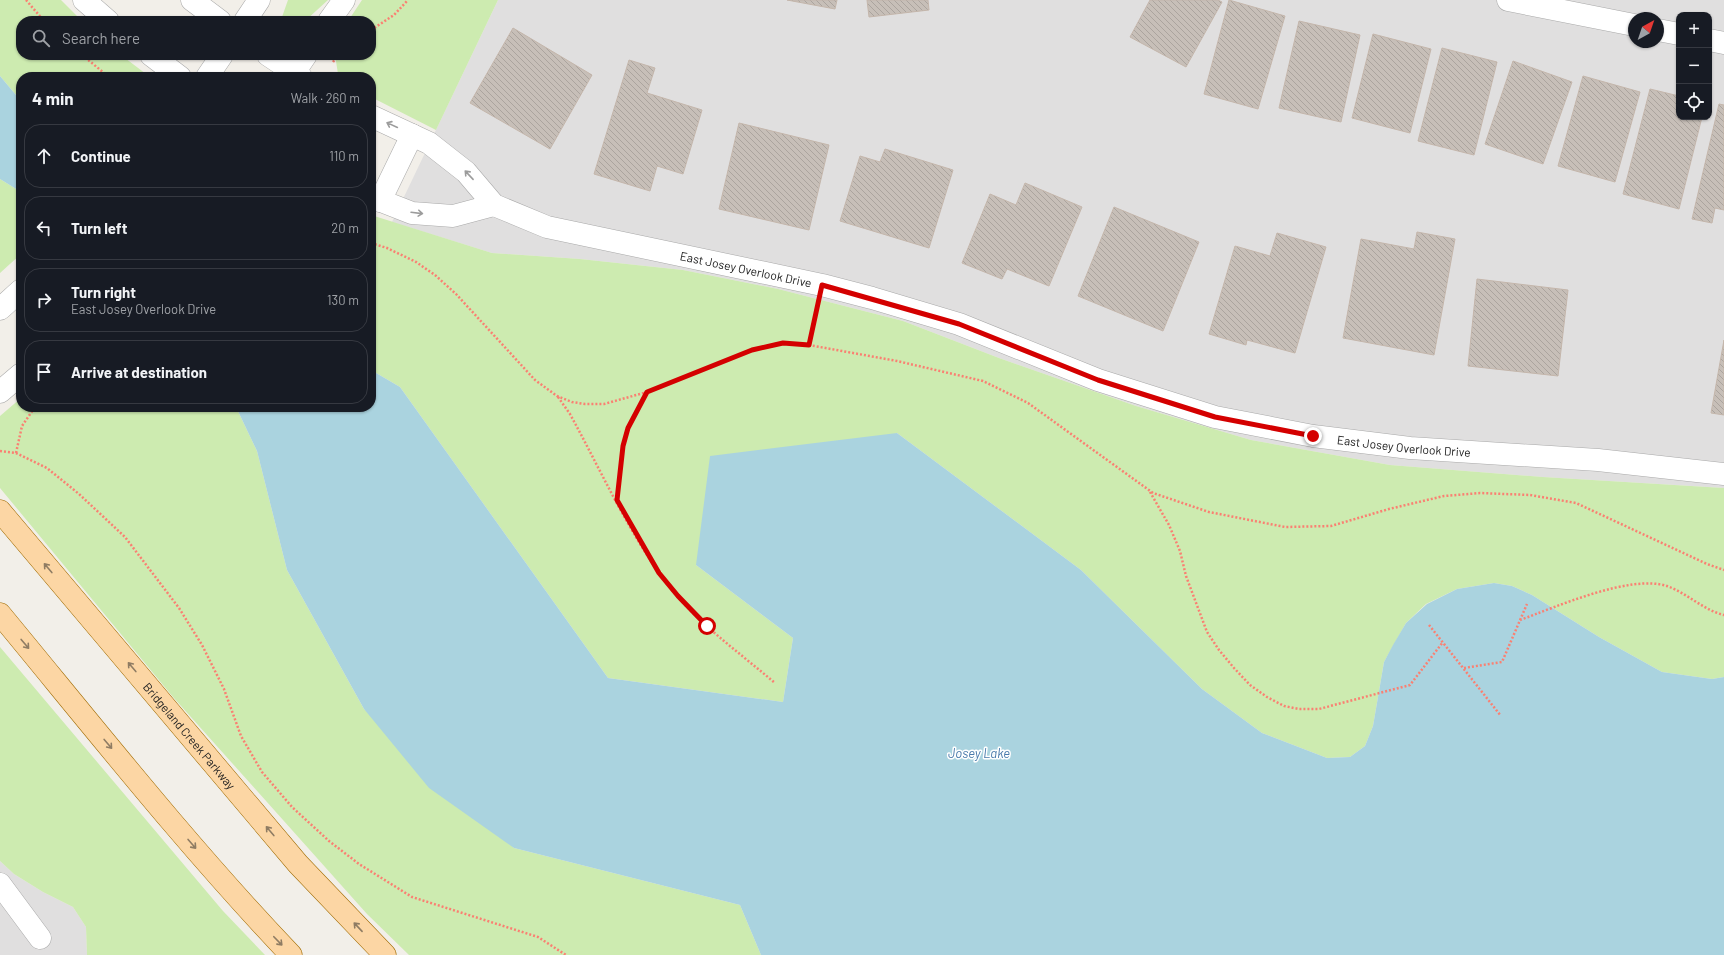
<!DOCTYPE html>
<html lang="en">
<head>
<meta charset="utf-8">
<style>
  body { margin:0; font-family:Barlow,sans-serif; background:#242831; color:#f1f3f6 }
  .controls { position:absolute; right:12px; top:12px; display:grid; overflow:hidden; border-radius:8px; box-shadow:0 1px 3px #0004 }
  .controls button { width:36px; height:36px; display:grid; place-items:center; padding:0; border:0; border-bottom:1px solid #363941; background:#171b24; color:#f1f3f6; font:20px sans-serif }
  .compass { position:absolute; left:1628px; top:12px; width:36px; height:36px; border-radius:50%; background:#171b24; box-shadow:0 1px 3px #0004; rotate:40deg }
  .stop { position:absolute; width:12px; height:12px; margin:-9px; border:3px solid #d40000; border-radius:50%; background:#fff }
  .stop.end { background:#d40000; border-color:#fff; box-shadow:0 1px 4px #0008 }
  .list { margin:0; padding:0; list-style:none }
  h2 { display:flex; justify-content:space-between; align-items:center; height:52px; margin:0; padding:0 16px; font-size:17px }
  h2 small { font-size:13px; font-weight:400; color:#9ea1a6 }
  .list li { display:grid; grid-template-columns:26px 1fr auto; gap:12px; align-items:center; box-sizing:border-box; height:64px; margin:0 8px 8px; padding:0 8px; border:1px solid #363941; border-radius:16px }
  .list b { display:block; font-size:15px; white-space:nowrap }
  .list p { margin:0; font-size:13px; white-space:nowrap; color:#9ea1a6 }
  .list em { font-size:13px; font-style:normal; color:#9ea1a6 }
  .icon { flex:none; width:22px; height:22px; fill:none; stroke:currentColor; stroke-width:2; stroke-linecap:round; stroke-linejoin:round }
  .map { position:relative; flex:none; width:1724px; height:955px; overflow:hidden }
  .search { position:absolute; background:#171b24; box-shadow:0 1px 3px #0004; left:16px; top:16px; width:360px; height:44px; display:flex; align-items:center; gap:10px; box-sizing:border-box; padding:0 14px; border-radius:16px; color:#9ea1a6; font-size:15px }
  .panel { position:absolute; background:#171b24; box-shadow:0 1px 3px #0004; left:16px; top:72px; width:360px; height:340px; border-radius:16px }
  .map>svg:first-child { display:block }
  .residential { fill:#e0dfdf; fill-rule:evenodd }
  .grass { fill:#cdebb0 }
  .water { fill:#aad3df }
  .building { fill:url(#building-back-hatch); stroke:#c4b6ab }
  .lines { fill:none; stroke-linecap:round; stroke-linejoin:round }
  .minor-casing { stroke:#a9a9a9; stroke-width:23 }
  .major-casing { stroke:#a06b00; stroke-width:23 }
  .path { stroke:#fa8072; stroke-width:2.5; stroke-dasharray:2 2; stroke-linecap:butt }
  .minor { stroke:#fff; stroke-width:22 }
  .major { stroke:#fcd6a4; stroke-width:22 }
  .oneway { stroke:#9c9c9c }
  .oneway2 { stroke:#8f7c63 }
  .route { stroke:#d40000; stroke-width:5 }
  .labels { text-anchor:middle; dominant-baseline:central; stroke-width:3; stroke-linejoin:round; paint-order:stroke }
  .street-label { font-size:12px; fill:#222; stroke:#fff }
  .water-label { font-size:13px; font-style:italic; fill:#4a7aab; stroke:#fff }
</style>
</head>
<body>
<div class="map">
<svg width="1724" height="955" viewBox="0 0 1724 955">
  <defs>
    <pattern id="building-back-hatch" width="6" height="6" patternUnits="userSpaceOnUse"><rect width="6" height="6" fill="#c7bfb8"/><path d="M-1 5l2 2M0 0l6 6M5-1l2 2" fill="none" stroke="#aba49e"/></pattern>
  </defs>
  <rect width="100%" height="100%" fill="#f2efe9"/>
  <path class="residential" d="M 498,0 L 1724,0 L 1724,488 L 1543,477 L 1390,465 L 1251,440 L 1136,406 L 999,358 L 903,321 L 778,289 L 683,270 L 580,259 L 492,253 L 392,222 ZM 1679,15 L 1709,15 L 1709,117 L 1679,117 ZM 1634,18 L 1658,18 L 1658,42 L 1634,42 Z
    M 0,861 L 14,874 L 43,892 L 73,907 L 86,927 L 87,955 L 0,955 Z"/>
  <path class="grass" d="M 0,0 L 61,0 L 82,21 L 21,21 L 21,55 L 121,55 L 150,77 L 21,77 L 21,101 L 0,76 Z
    M 288,0 L 328,0 L 305,21 L 287,21 L 282,17 Z
    M 362,0 L 498,0 L 436,130 L 371,97 L 371,77 L 341,77 L 338,74 L 335,55 L 371,55 L 371,21 L 348,21 Z
    M 0,179 L 21,192 L 21,254 L 0,273 Z
    M 371,215 L 492,253 L 580,259 L 683,270 L 778,289 L 903,321 L 999,358 L 1136,406 L 1251,440 L 1390,465 L 1543,477 L 1724,488 L 1724,677 L 1712,679 L 1662,672 L 1599,637 L 1532,595 L 1512,586 L 1494,583 L 1457,589 L 1426,604 L 1406,623 L 1384,662 L 1373,726 L 1365,746 L 1350,757 L 1327,758 L 1262,733 L 1202,689 L 1081,570 L 897,433 L 696,565 L 793,638 L 783,702 L 608,678 L 400,387 L 371,370 Z
    M 21,398 L 21,407 L 236,407 L 257,451 L 287,570 L 364,709 L 514,848 L 740,905 L 761,955 L 409,955 L 367,914 L 173,697 L 0,488 L 0,416 Z
    M 0,647 L 223,911 L 265,955 L 87,955 L 86,927 L 73,907 L 43,892 L 14,874 L 0,861 Z"/>
  <path class="water" d="M 0,76 L 21,101 L 21,192 L 0,179 Z
    M 371,370 L 400,387 L 608,678 L 783,702 L 793,638 L 696,565 L 710,456 L 897,433 L 1081,570 L 1202,689 L 1262,733 L 1327,758 L 1350,757 L 1365,746 L 1373,726 L 1384,662 L 1393,645 L 1406,623 L 1427,604 L 1457,589 L 1494,583 L 1512,586 L 1532,595 L 1599,637 L 1662,672 L 1712,679 L 1724,677 L 1724,955 L 761,955 L 740,905 L 514,848 L 429,788 L 364,709 L 287,570 L 257,451 L 236,407 L 371,407 Z"/>
  <path class="building" d="M 787,0 L 837,0 L 835,9 Z
    M 867,0 L 928,0 L 929,10 L 869,17 Z
    M 1150,0 L 1218,0 L 1222,2 L 1186,67 L 1130,37 Z
    M 1229,0 L 1285,16 L 1258,109 L 1204,94 Z
    M 1299,21 L 1360,35 L 1341,122 L 1279,108 Z
    M 513,28 L 592,75 L 550,149 L 470,103 Z
    M 1373,34 L 1431,49 L 1410,133 L 1352,118 Z
    M 1442,48 L 1497,62 L 1474,155 L 1418,141 Z
    M 629,60 L 655,68 L 647,93 L 702,110 L 683,174 L 657,166 L 650,191 L 594,174 Z
    M 1513,61 L 1572,82 L 1543,164 L 1485,144 Z
    M 1583,76 L 1640,92 L 1615,182 L 1558,166 Z
    M 1650,89 L 1679,96 L 1679,117 L 1702,117 L 1679,209 L 1623,194 Z
    M 1719,104 L 1724,105 L 1724,210 L 1715,208 L 1712,223 L 1692,219 Z
    M 739,123 L 829,145 L 809,230 L 719,209 Z
    M 885,149 L 953,170 L 929,248 L 840,221 L 860,156 L 880,162 Z
    M 1025,183 L 1082,207 L 1049,286 L 1007,269 L 1002,279 L 962,263 L 990,194 L 1016,205 Z
    M 1114,207 L 1199,242 L 1163,331 L 1078,296 Z
    M 1417,232 L 1455,239 L 1434,355 L 1343,338 L 1361,239 L 1414,249 Z
    M 1277,233 L 1326,247 L 1295,353 L 1247,340 L 1246,345 L 1209,334 L 1235,246 L 1270,256 Z
    M 1477,279 L 1568,290 L 1558,376 L 1468,366 Z
    M 1724,340 L 1724,415 L 1711,413 Z"/>
  <g class="lines">
    <g class="minor-casing">
      <g id="minor">
        <path d="M 84,0 L 108,21"/>
        <path d="M 192,0 L 220,21"/>
        <path d="M 1508,0 L 1634,25"/>
        <path d="M 245,21 L 259,0"/>
        <path d="M 329,21 L 344,0"/>
        <path d="M 1658,30 L 1679,34"/>
        <path d="M 1709,40 L 1724,43"/>
        <path d="M 151,55 L 180,77"/>
        <path d="M 268,55 L 301,77"/>
        <path d="M 207,77 L 222,55"/>
        <path d="M 291,77 L 306,55"/>
        <path id="s1" d="M 371,116 L 429,143 L 466,172 L 494,205 L 547,227 L 822,285 L 872,298 L 959,324 L 1098,380 L 1215,417 L 1313,436 L 1410,448 L 1598,460 L 1724,474"/>
        <path d="M 371,197 L 412,213 L 453,216 L 494,205"/>
        <path d="M 380,201 L 412,135"/>
        <path d="M 0,309 L 21,290"/>
        <path d="M 0,392 L 21,374"/>
        <path d="M 0,884 L 40,938"/>
      </g>
    </g>
    <g class="major-casing">
      <g id="major">
        <path id="s2" d="M 0,511 L 298,864 L 385,955"/>
        <path d="M 0,614 C 95,729 188,847 291,955"/>
      </g>
    </g>
    <path class="path" d="M 26,0 L 44,21
      M 371,30 L 394,15 L 408,0
      M 82,55 L 109,77
      M 333,62 L 338,55
      M 371,243 L 387,248 L 416,262 L 435,275 L 456,294 L 535,380 L 557,396 L 572,402 L 585,404 L 604,404 L 647,392 L 752,350 L 783,343 L 809,345 L 897,361 L 983,381 L 1028,403 L 1153,493 L 1209,512 L 1285,527 L 1331,526 L 1389,509 L 1444,496 L 1480,493 L 1530,495 L 1576,503 L 1707,564 L 1724,570
      M 809,345 L 817,310
      M 558,397 L 570,414 C 599,467 624,523 659,573 C 689,617 735,649 775,683
      M 0,451 L 16,453 L 47,468 L 79,494 L 125,537 L 179,608 L 202,645 L 224,689 L 241,736 L 262,772 L 292,807 L 329,841 L 359,864 L 412,897 L 538,937 L 566,955
      M 16,453 L 22,426 L 35,407
      M 1150,492 L 1169,525 L 1180,551 L 1186,576 L 1207,632 L 1219,650 L 1234,668 L 1250,685 L 1267,697 L 1284,706 L 1299,709 L 1319,709 L 1410,685 L 1443,642
      M 617,500 L 623,446 L 628,428 L 647,392
      M 1520,620 C 1556,607 1630,574 1667,586 C 1687,593 1703,610 1724,615
      M 1429,625 L 1501,716
      M 1464,668 L 1502,662 L 1527,604"/>
    <use href="#minor" class="minor"/>
    <use href="#major" class="major"/>
  </g>
  <defs><path id="oneway-shaft" d="M-6 0H5M1.5-3L5.5 0L1.5 3" fill="none" stroke-width="1.6" stroke-linecap="round" stroke-linejoin="round"/></defs>
  <g class="oneway">
    <use href="#oneway-shaft" transform="translate(392 125) rotate(-155)"/>
    <use href="#oneway-shaft" transform="translate(469 175) rotate(-133)"/>
    <use href="#oneway-shaft" transform="translate(417 213) rotate(7)"/>
  </g>
  <g class="oneway2">
    <use href="#oneway-shaft" transform="translate(48 568) rotate(-130)"/>
    <use href="#oneway-shaft" transform="translate(25 644) rotate(50)"/>
    <use href="#oneway-shaft" transform="translate(132 667) rotate(-130)"/>
    <use href="#oneway-shaft" transform="translate(108 744) rotate(50)"/>
    <use href="#oneway-shaft" transform="translate(270 831) rotate(-130)"/>
    <use href="#oneway-shaft" transform="translate(192 844) rotate(49)"/>
    <use href="#oneway-shaft" transform="translate(358 927) rotate(-133)"/>
    <use href="#oneway-shaft" transform="translate(278 941) rotate(46)"/>
  </g>
  <g class="lines">
    <path class="route" d="M 707,626 L 678,596 L 659,573 L 617,500 L 623,446 L 628,428 L 647,392 L 752,350 L 783,343 L 809,345 L 822,285 L 959,324 L 1098,380 L 1215,417 L 1313,436"/>
  </g>
  <g class="labels">
    <g class="street-label">
      <text stroke="none"><textPath href="#s1" startOffset="415">East Josey Overlook Drive</textPath></text>
      <text stroke="none"><textPath href="#s1" startOffset="1099">East Josey Overlook Drive</textPath></text>
      <text stroke="none"><textPath href="#s2" startOffset="294">Bridgeland Creek Parkway</textPath></text>
    </g>
    <g class="water-label">
      <text x="979" y="753">Josey Lake</text>
    </g>
  </g>
</svg>
<div class="controls">
<button>+</button>
<button>−</button>
<button><svg class="icon" aria-label="locate" viewBox="0 0 24 24"><circle cx="12" cy="12" r="6"/><path d="M12 2v4M12 18v4M2 12h4M18 12h4"/></svg></button>
</div>
<svg class="compass" viewBox="-18 -18 36 36"><path d="M0-13l5 13h-10z" fill="#e53935"/><path d="M0 13l5-13h-10z" fill="#9ea1a6"/></svg>
<div class="stop" style="left:707px;top:626px"></div>
<div class="stop end" style="left:1313px;top:436px"></div>
<div class="search"><svg class="icon" aria-label="search" viewBox="0 0 24 24"><circle cx="10" cy="10" r="6"/><path d="M15 15l6 6"/></svg>Search here</div>
<section class="panel">
<h2>4 min<small>Walk · 260 m</small></h2>
<ul class="list">
<li><svg class="icon" aria-label="ahead" viewBox="0 0 24 24"><path d="M12 20V5M6 11l6-6 6 6"/></svg><div><b>Continue</b></div><em>110 m</em></li>
<li><svg class="icon" aria-label="left" viewBox="0 0 24 24"><path d="M17 20v-9H6M10 6l-5 5 5 5"/></svg><div><b>Turn left</b></div><em>20 m</em></li>
<li><svg class="icon" aria-label="right" viewBox="0 0 24 24"><path d="M7 20v-9h11M14 6l5 5-5 5"/></svg><div><b>Turn right</b><p>East Josey Overlook Drive</p></div><em>130 m</em></li>
<li><svg class="icon" aria-label="arrive" viewBox="0 0 24 24"><path d="M6 21V4h12l-3 4 3 4H6"/></svg><div><b>Arrive at destination</b></div></li>
</ul>
</section>
</div>
</body>
</html>
